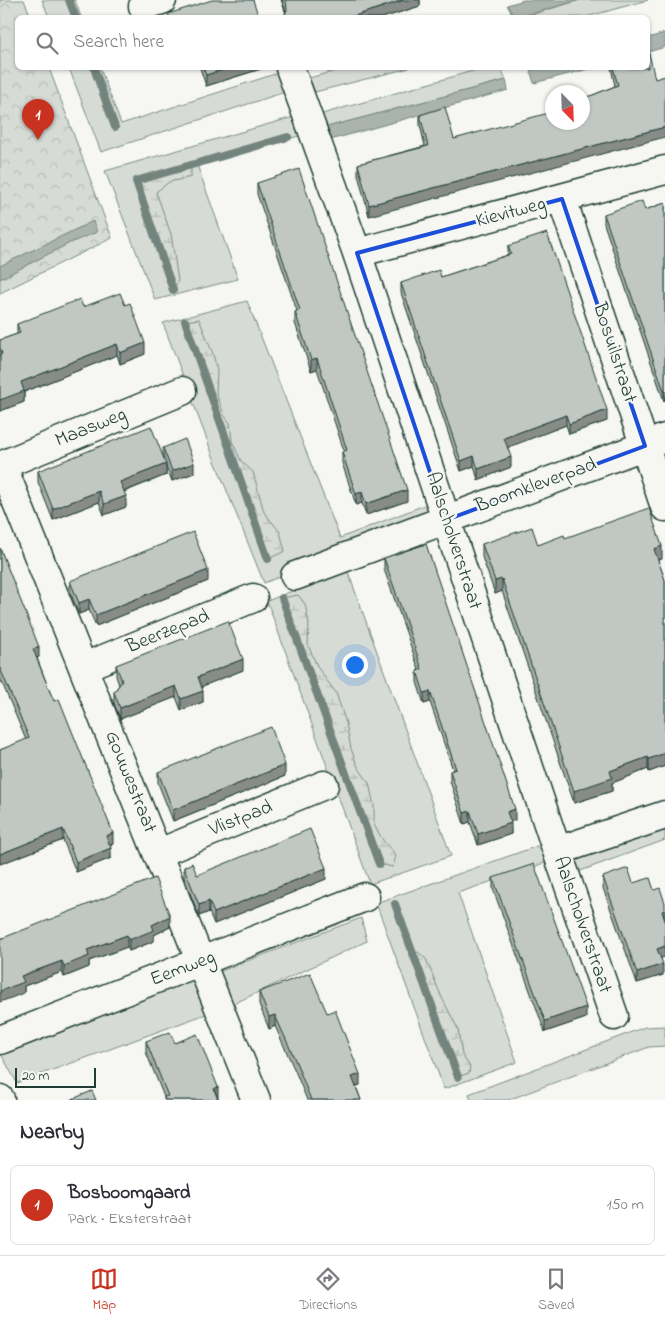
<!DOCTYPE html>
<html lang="en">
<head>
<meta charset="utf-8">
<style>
  body { margin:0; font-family:"Indie Flower",sans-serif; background:#f2f2f3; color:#2b2b33 }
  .compass { position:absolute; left:545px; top:85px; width:45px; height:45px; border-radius:50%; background:#fff; box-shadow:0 1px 4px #0004; rotate:157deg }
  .scale { position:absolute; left:15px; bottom:12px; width:81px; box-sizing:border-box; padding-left:5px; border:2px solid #1f3d34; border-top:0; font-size:14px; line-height:18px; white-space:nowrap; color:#1f3d34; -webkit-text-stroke:4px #f6f6f2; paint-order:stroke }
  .you { position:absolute; left:354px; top:664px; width:18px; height:18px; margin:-12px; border:4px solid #fff; border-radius:50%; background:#1a73e8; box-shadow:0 0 0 8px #1a73e833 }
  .badge { display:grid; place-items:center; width:32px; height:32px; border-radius:50%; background:#c8321e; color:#fff; font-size:16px; font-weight:700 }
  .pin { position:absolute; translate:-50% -41px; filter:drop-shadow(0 1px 2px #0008) }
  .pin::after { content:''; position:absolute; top:26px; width:18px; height:15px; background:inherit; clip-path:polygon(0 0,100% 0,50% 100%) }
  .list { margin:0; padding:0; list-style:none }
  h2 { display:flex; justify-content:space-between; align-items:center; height:65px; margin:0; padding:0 20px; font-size:21px }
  h2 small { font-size:16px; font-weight:400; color:#7c7c81 }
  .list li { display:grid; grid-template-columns:32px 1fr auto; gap:15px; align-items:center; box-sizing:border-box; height:80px; margin:0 10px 10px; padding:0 10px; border:1px solid #e1e1e2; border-radius:8px }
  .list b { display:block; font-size:19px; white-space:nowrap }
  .list p { margin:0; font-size:16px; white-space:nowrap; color:#7c7c81 }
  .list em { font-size:16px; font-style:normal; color:#7c7c81 }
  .icon { flex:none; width:28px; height:28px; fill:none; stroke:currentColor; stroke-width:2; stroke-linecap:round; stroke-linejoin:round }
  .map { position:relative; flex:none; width:665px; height:1100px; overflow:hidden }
  .search { position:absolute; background:#fff; box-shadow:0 1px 4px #0004; left:15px; right:15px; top:15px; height:55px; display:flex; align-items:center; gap:12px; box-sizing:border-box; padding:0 18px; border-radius:8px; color:#7c7c81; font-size:19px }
  .sheet { height:155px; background:#fff }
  nav { display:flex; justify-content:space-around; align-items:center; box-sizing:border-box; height:70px; border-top:1px solid #e1e1e2; background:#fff; font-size:14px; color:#7c7c81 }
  nav a { display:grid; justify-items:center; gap:2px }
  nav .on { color:#c8321e }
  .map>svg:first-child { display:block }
  .grass { fill:#d6dbd6; stroke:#7a8c85 }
  .forest { fill:url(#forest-crowns); stroke:#7a8c85 }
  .wetland { fill:url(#wetland-marsh); stroke:#7a8c85 }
  .water { fill:#aab3ae; stroke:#72847d }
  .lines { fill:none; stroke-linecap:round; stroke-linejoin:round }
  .stream { stroke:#72847d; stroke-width:8 }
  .street-casing { stroke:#1f3d34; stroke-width:31 }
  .street { stroke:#f6f6f2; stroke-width:28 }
  .wall { fill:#a6aca8; stroke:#1f3d34 }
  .shaded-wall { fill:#878c88; stroke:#1f3d34 }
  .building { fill:#c1c8c3; stroke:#1f3d34 }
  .marked { fill:none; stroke:#1d4ed8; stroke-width:4; stroke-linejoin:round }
  .labels { text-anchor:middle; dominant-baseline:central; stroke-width:5; stroke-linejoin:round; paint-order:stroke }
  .street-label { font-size:20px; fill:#1f3d34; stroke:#f6f6f2 }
</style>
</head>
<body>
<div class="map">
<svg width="665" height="1100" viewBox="0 0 665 1100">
  <defs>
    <pattern id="forest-crowns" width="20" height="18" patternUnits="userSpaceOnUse" patternTransform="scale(1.25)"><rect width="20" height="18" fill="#d6dbd6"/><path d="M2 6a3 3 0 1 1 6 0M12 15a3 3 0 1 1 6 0" fill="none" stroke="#b7bdb8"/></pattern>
    <pattern id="wetland-marsh" width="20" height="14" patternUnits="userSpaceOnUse" patternTransform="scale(1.25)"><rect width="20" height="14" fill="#d6dbd6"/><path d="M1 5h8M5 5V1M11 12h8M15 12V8" fill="none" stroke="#b7bdb8"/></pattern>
  </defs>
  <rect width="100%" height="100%" fill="#f6f6f2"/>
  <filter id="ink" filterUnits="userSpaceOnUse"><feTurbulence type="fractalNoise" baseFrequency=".02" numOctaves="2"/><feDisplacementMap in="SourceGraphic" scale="10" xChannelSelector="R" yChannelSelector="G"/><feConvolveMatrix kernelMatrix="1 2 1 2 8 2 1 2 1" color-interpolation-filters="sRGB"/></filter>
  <g filter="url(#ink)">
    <path class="grass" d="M 42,0 L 75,0 L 81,17 L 49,17 Z
      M 580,0 L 648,0 L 586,17 L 520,18 Z
      M 69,68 L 100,68 L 121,124 L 281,72 L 288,91 L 101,152 Z
      M 346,68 L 409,68 L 315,92 L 309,78 Z
      M 483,68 L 501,68 L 506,80 L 324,128 L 322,114 Z
      M 297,116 L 302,135 L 197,165 L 238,279 L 155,300 L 105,171 Z
      M 247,301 L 340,538 L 427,504 L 429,514 L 344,551 L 264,583 L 215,461 L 163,323 Z
      M 347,569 L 451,856 L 370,884 L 267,601 Z
      M 665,826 L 665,840 L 575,873 L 571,858 Z
      M 543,844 L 550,861 L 458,893 L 517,1062 L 444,1089 L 376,903 Z
      M 361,918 L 367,941 L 233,1004 L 218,972 Z
      M 196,975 L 206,1014 L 17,1083 L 0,1052 Z
      M 665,1026 L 665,1046 L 649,1047 L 508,1100 L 471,1100 L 469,1094 L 645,1027 Z"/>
    <path class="forest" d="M 0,0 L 24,0 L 31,17 L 18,18 L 18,68 L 49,68 L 112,238 L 0,293 Z"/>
    <path class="wetland" d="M 191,165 L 191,177 L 169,182 L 156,192 L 171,234 L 178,281 L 173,290 L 136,181 Z
      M 199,319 L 213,354 L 217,370 L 216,393 L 224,415 L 230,423 L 232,441 L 241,461 L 253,472 L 264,512 L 280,532 L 285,551 L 268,559 L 185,321 Z
      M 298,595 L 305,604 L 309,623 L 308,645 L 318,668 L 336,693 L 346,723 L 351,749 L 358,767 L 369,783 L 374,806 L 374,825 L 384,842 L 396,855 L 393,867 L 379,864 L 282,598 Z
      M 418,952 L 426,959 L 442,998 L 458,1029 L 462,1055 L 470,1067 L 469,1073 L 458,1077 L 413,953 Z"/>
    <path class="water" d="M 524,0 L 580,0 L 520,17 L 514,17 L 507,5 Z
      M 665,33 L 665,47 L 648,52 L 648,38 Z
      M 538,68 L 592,68 L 534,83 L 530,70 Z
      M 506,80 L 508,90 L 330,140 L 323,128 Z
      M 93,221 L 97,232 L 70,243 L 0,279 L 0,266 Z"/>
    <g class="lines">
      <path class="stream" d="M 69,0 L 76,18
        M 94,68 L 115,127
        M 173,290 L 136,181 L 288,137
        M 185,321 L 268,559
        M 282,598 L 379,864
        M 395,904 L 458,1077"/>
      <g class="street-casing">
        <path id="street" d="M 266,0 L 272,18
          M 143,6 L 162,0
          M 290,68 L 357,253 L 557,851 L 614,1016
          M 562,199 L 665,507
          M 357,253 L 665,170
          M 2,465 L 256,1100
          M 0,466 L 182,391
          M 295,576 L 665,438
          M 84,667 L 253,598
          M 557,851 L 665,815
          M 159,853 L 324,785
          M 0,1040 L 365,897
          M 0,1099 L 0,1100"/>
      </g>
      <use href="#street" class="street"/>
    </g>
    <path class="wall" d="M 282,0 L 420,0 L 420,6 L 382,18 L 283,18 L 286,12 Z
      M 200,68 L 264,68 L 206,86 Z
      M 611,68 L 648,68 L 655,79 L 369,216 L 358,175 L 358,164 L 425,146 L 420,125 L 420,115 L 454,139 L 552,122 L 593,95 L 615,86 Z
      M 257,183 L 407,501 L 366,515 L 362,503 L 356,505 L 342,463 L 342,452 L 344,451 L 317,369 L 311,371 L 295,323 L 295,312 L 297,311 L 257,194 Z
      M 665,203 L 665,401 L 664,401 L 604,224 L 604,214 L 645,210 Z
      M 508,246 L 607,421 L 569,434 L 566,425 L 507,447 L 511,467 L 478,480 L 474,466 L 461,471 L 401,293 L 401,283 L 441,277 L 508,255 Z
      M 83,307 L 145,354 L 120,364 L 117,355 L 24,392 L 24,402 L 0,411 L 0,340 L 17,334 L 17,324 Z
      M 163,448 L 194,473 L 172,481 L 166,466 L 166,475 L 124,492 L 126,507 L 104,515 L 99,502 L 53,520 L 38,482 L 38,471 L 163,456 Z
      M 565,538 L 662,559 L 658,560 L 665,580 L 665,766 L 649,772 L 648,769 L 612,783 L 612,791 L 574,803 L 502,591 L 495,594 L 482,557 L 482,544 L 538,545 Z
      M 0,548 L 39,657 L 37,658 L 50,692 L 113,844 L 110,845 L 111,858 L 76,872 L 63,840 L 0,864 L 0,750 L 26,740 L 0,678 Z
      M 384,558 L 515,820 L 510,821 L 511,834 L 478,845 L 470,822 L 464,824 L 450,781 L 450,771 L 453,770 L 430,702 L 424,704 L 417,682 L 417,671 L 419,670 L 384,569 Z
      M 70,581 L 208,581 L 96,626 L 89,610 L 79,614 L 70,592 Z
      M 116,665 L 243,670 L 202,686 L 203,702 L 181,710 L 176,697 L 120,719 L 114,703 L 114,692 L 119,685 L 116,676 Z
      M 158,772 L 285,776 L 173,821 L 158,783 Z
      M 184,867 L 197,875 L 326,879 L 214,924 L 209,912 L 199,916 L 184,878 Z
      M 603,877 L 661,958 L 663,975 L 637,983 L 603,888 Z
      M 493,878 L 586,1018 L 545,1032 L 493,889 Z
      M 170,927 L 154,935 L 154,941 L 129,951 L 127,947 L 89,961 L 89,967 L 64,977 L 62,972 L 24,986 L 24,993 L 0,939 Z
      M 259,992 L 327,1013 L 360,1085 L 356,1086 L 361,1100 L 307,1100 L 296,1073 L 275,1026 L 269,1029 L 259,1004 Z
      M 146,1041 L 175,1043 L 218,1100 L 164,1100 L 164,1097 L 146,1052 Z"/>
    <path class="shaded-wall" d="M 404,0 L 420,0 L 420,6 L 382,18 L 348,18 Z
      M 229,68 L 264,68 L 206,86 L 206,75 Z
      M 665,127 L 665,137 L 369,216 L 369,205 Z
      M 145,343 L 145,354 L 120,364 L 120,353 Z
      M 117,344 L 117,355 L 24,392 L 24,402 L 0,411 L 0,400 L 21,382 Z
      M 317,358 L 317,369 L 311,371 L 311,360 Z
      M 664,391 L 665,391 L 665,401 L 664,401 Z
      M 607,410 L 607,421 L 569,434 L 569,424 Z
      M 566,415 L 566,425 L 504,449 L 504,438 Z
      M 474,456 L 474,466 L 461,471 L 461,461 Z
      M 511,457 L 511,467 L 478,480 L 478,469 Z
      M 194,463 L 194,473 L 172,481 L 172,471 Z
      M 166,464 L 166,475 L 120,493 L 120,482 Z
      M 407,490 L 407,501 L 366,515 L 366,504 Z
      M 99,491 L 99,502 L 53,520 L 53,509 Z
      M 362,492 L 362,503 L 356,505 L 356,494 Z
      M 126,496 L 126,507 L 104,515 L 104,504 Z
      M 662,546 L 662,559 L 654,561 L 654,549 Z
      M 208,570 L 208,581 L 96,626 L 96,615 Z
      M 502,579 L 502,591 L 495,594 L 495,581 Z
      M 89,599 L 89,610 L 79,614 L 79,603 Z
      M 39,647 L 39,657 L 33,660 L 33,649 Z
      M 243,659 L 243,670 L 198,688 L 198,677 Z
      M 176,686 L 176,697 L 120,719 L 120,708 Z
      M 203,691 L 203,702 L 181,710 L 181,699 Z
      M 430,691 L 430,702 L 424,704 L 424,693 Z
      M 665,753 L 665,766 L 649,772 L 649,759 Z
      M 648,757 L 648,769 L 612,783 L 612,791 L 574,803 L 574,791 L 610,771 Z
      M 285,765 L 285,776 L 173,821 L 173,810 Z
      M 515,809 L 515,820 L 507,823 L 507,812 Z
      M 470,811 L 470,822 L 464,824 L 464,813 Z
      M 511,823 L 511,834 L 478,845 L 478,834 Z
      M 63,829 L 63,840 L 0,864 L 0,854 Z
      M 113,833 L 113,844 L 106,846 L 106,836 Z
      M 111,848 L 111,858 L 76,872 L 76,862 Z
      M 326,868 L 326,879 L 214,924 L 214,913 Z
      M 209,901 L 209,912 L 199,916 L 199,905 Z
      M 665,910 L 665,921 L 662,911 Z
      M 170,916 L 170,927 L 154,935 L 154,941 L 129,951 L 129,940 L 152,925 Z
      M 127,935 L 127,947 L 89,961 L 89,967 L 64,977 L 64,966 L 87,950 Z
      M 665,946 L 665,957 L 657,959 L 657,949 Z
      M 62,961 L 62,972 L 24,986 L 24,993 L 0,1002 L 0,991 L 21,976 Z
      M 663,964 L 663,975 L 637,983 L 637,973 Z
      M 586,1007 L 586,1018 L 545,1032 L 545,1021 Z
      M 275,1015 L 275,1026 L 269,1029 L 269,1017 Z
      M 360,1074 L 360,1085 L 352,1088 L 352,1077 Z
      M 218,1087 L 218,1098 L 214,1089 Z"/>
    <path class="building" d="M 212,0 L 253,0 L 257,12 L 261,18 L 170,18 L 168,14 Z
      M 286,0 L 404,0 L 348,18 L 283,18 L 287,10 Z
      M 648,49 L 655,79 L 665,76 L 665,127 L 369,205 L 358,164 L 428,146 L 420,115 L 445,107 L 454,139 L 552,112 L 552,122 L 582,122 L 582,98 L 593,95 L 618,85 L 613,68 L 648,68 Z
      M 203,68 L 229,68 L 206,75 Z
      M 299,169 L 407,490 L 366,504 L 362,492 L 356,494 L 342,452 L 347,450 L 317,358 L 311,360 L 295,312 L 300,310 L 257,183 Z
      M 642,201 L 645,210 L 665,203 L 665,391 L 664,391 L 604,214 Z
      M 547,233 L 607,410 L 569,424 L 566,415 L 504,438 L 511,457 L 478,469 L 474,456 L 461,461 L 401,283 L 439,270 L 441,277 L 511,254 L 508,246 Z
      M 120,293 L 125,305 L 130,303 L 145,343 L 120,353 L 117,344 L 21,382 L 24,391 L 0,400 L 0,355 L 2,354 L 0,348 L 0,340 L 20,333 L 17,324 L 80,299 L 83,307 Z
      M 151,426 L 166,464 L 120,482 L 126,496 L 104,504 L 99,491 L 53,509 L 38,471 Z
      M 185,439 L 194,463 L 172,471 L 163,448 Z
      M 649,508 L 662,546 L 654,549 L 665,580 L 665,753 L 649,759 L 648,757 L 610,771 L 612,778 L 574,791 L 502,579 L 495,581 L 482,544 L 532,527 L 538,545 L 564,535 L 565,538 Z
      M 193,532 L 208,570 L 96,615 L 89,599 L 79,603 L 70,581 Z
      M 426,544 L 515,809 L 507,812 L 511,823 L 478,834 L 470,811 L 464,813 L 450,771 L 456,769 L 430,691 L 424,693 L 417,671 L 422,669 L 384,558 Z
      M 0,548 L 39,647 L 33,649 L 50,692 L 54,701 L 59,699 L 113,833 L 106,836 L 111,848 L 76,862 L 63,829 L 0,854 L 0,750 L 29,738 L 0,668 Z
      M 228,621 L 243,659 L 198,677 L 203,691 L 181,699 L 176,686 L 120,708 L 114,692 L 122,681 L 116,665 Z
      M 271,727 L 285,765 L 173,810 L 158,772 Z
      M 310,829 L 326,868 L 214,913 L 209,901 L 199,905 L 184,867 L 192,863 L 197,875 Z
      M 534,864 L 586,1007 L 545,1021 L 493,878 Z
      M 628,868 L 633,883 L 650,878 L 654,890 L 660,888 L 665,903 L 665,910 L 662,911 L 665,921 L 665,946 L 657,949 L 663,964 L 637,973 L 603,877 Z
      M 155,878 L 170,916 L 152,925 L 154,930 L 129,940 L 127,935 L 87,950 L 89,956 L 64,966 L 62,961 L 21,976 L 24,982 L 0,991 L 0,939 L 36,925 Z
      M 310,973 L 327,1013 L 335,1010 L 349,1046 L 360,1074 L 352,1077 L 361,1100 L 311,1100 L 296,1062 L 275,1015 L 269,1017 L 259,992 Z
      M 170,1032 L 175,1043 L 197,1034 L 218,1087 L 214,1089 L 218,1100 L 165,1100 L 164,1097 L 168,1096 L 146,1041 Z
      M 92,1091 L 96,1100 L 70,1100 Z"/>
  </g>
  <path class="marked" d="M 562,199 L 645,446 L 446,520 L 357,253 Z"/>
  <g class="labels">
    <g class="street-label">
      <text transform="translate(511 213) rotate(-15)">Kievitweg</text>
      <text transform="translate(614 353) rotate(72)">Bosuilstraat</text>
      <text transform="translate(91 428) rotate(-22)">Maasweg</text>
      <text transform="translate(536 486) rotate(-20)">Boomkleverpad</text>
      <text transform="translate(453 541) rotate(72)">Aalscholverstraat</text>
      <text transform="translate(168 632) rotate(-22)">Beerzepad</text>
      <text transform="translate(130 782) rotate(68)">Gouwestraat</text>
      <text transform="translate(241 819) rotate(-22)">Vlistpad</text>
      <text transform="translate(582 925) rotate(71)">Aalscholverstraat</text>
      <text transform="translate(183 969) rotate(-21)">Eemweg</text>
    </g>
  </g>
</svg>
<svg class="compass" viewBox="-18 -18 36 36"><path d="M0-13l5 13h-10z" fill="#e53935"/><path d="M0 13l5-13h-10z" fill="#7c7c81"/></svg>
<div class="scale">20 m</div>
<div class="you"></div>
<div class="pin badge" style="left:38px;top:140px">1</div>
<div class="search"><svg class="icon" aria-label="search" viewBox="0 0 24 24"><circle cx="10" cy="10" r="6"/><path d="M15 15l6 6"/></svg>Search here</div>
</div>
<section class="sheet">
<h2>Nearby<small></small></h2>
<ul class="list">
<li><span class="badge">1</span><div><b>Bosboomgaard</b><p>Park · Eksterstraat</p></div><em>150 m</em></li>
</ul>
</section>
<nav>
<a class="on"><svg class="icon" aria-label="map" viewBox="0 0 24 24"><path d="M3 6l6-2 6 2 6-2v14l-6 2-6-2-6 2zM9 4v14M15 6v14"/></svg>Map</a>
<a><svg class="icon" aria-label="directions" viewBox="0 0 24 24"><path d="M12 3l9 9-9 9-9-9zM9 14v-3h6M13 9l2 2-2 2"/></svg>Directions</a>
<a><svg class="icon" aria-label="saved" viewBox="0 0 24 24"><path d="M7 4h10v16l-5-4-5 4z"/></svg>Saved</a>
</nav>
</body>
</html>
